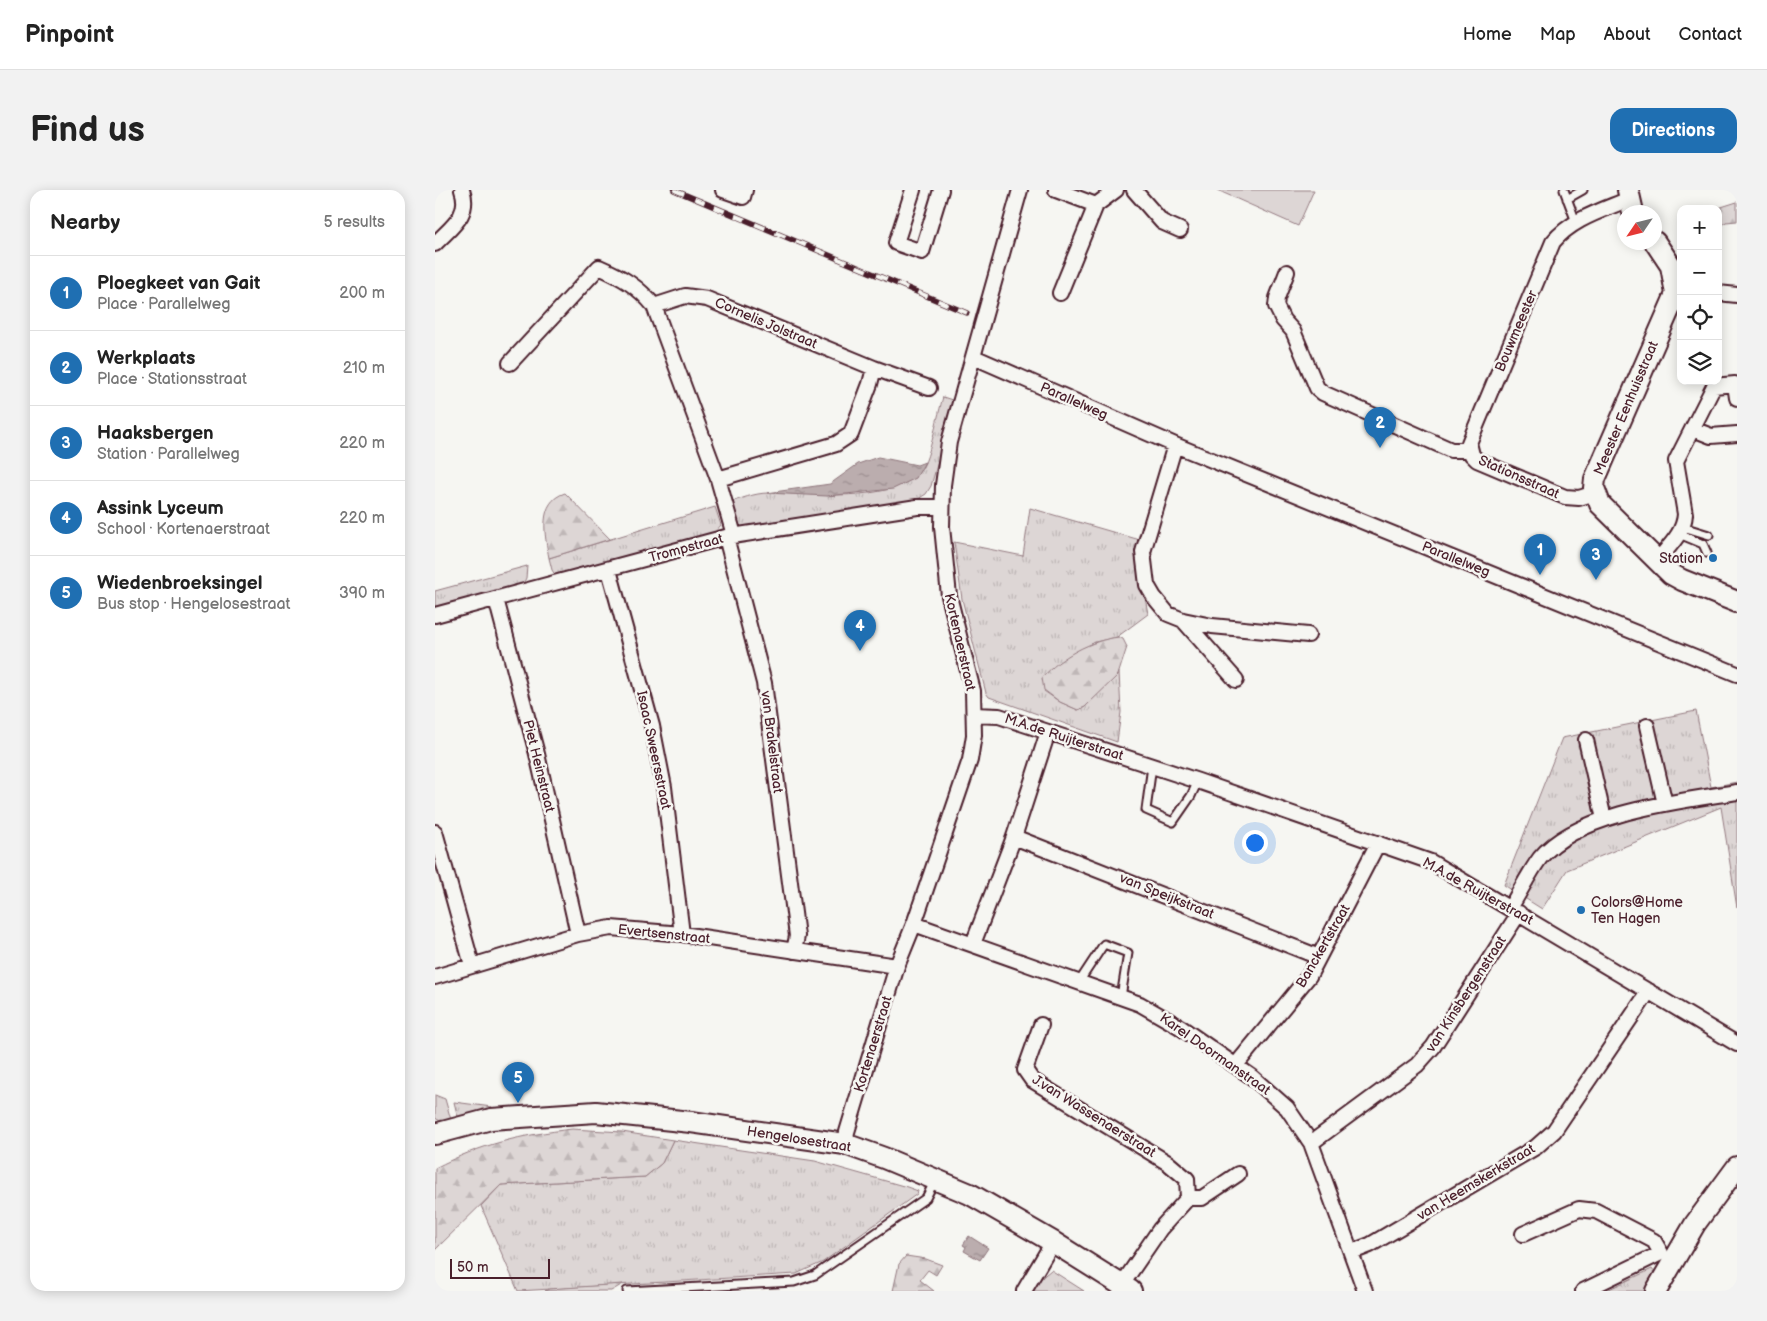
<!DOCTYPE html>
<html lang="en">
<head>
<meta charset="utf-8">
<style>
  body { margin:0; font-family:"Balsamiq Sans",sans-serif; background:#f2f2f2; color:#222 }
  .controls { position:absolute; right:15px; top:15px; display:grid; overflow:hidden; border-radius:10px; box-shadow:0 2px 12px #0003 }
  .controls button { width:45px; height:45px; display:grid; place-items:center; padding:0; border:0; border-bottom:1px solid #e0e0e0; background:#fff; color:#222; font:25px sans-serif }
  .compass { position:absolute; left:1182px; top:15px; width:45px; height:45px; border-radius:50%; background:#fff; box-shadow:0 2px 12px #0003; rotate:235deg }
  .scale { position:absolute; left:15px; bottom:12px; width:100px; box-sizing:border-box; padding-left:5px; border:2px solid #4a1f2b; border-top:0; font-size:14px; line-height:18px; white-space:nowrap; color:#4a1f2b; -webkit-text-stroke:4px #f6f6f2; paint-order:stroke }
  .you { position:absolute; left:819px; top:652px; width:18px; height:18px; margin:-12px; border:4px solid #fff; border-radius:50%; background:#1a73e8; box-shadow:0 0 0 8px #1a73e833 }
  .badge { display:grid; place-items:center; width:32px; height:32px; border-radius:50%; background:#1f6fb2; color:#fff; font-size:16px; font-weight:700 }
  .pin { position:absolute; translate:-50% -41px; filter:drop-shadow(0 1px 2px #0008) }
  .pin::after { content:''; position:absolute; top:26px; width:18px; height:15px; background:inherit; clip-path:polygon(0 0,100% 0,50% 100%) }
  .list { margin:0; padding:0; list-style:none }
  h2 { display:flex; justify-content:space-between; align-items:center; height:65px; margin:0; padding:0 20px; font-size:21px }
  h2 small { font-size:16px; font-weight:400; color:#767676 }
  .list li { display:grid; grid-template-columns:32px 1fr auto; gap:15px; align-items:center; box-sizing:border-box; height:75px; padding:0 20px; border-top:1px solid #e0e0e0 }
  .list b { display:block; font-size:19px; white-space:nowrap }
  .list p { margin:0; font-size:16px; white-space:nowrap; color:#767676 }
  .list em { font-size:16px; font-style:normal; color:#767676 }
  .icon { flex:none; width:28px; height:28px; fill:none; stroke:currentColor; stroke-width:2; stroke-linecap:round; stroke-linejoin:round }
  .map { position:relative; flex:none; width:1302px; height:1101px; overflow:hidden; border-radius:15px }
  header { display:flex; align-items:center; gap:30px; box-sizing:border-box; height:70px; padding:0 25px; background:#fff; border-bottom:1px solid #e0e0e0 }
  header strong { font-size:24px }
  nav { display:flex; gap:28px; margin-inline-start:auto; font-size:18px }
  .intro { display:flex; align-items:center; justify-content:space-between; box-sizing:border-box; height:120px; padding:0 30px }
  h1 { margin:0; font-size:35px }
  .button { padding:12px 22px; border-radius:15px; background:#1f6fb2; color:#fff; font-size:18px; font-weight:700 }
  main { display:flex; gap:30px; padding:0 30px }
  aside { flex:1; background:#fff; border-radius:15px; box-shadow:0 2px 12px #0003 }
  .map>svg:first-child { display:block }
  .grass { fill:url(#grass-tufts); stroke:#947a80 }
  .forest { fill:url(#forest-firs); stroke:#947a80 }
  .park { fill:#ddd6d5; stroke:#947a80 }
  .water { fill:url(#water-ripples); stroke:#8e747a }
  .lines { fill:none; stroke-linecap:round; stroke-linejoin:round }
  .lane-casing { stroke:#4a1f2b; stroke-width:11 }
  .street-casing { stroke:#4a1f2b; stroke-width:18 }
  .secondary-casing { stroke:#4a1f2b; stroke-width:24 }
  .lane { stroke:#f6f6f2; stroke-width:7 }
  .street { stroke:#f6f6f2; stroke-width:14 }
  .secondary { stroke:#f6f6f2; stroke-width:20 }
  .rail-casing { stroke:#4a1f2b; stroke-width:5.5 }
  .rail { stroke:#f6f6f2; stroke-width:4; stroke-dasharray:11; stroke-linecap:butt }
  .poi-dot { fill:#1f6fb2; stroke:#f6f6f2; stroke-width:2 }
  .labels { text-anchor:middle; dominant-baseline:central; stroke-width:5; stroke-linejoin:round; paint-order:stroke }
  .street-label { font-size:14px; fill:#4a1f2b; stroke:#f6f6f2 }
  .poi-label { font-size:14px; fill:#4a1f2b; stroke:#f6f6f2; text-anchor:end }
</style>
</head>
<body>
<header>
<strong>Pinpoint</strong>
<nav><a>Home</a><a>Map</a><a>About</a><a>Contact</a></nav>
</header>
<div class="intro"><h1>Find us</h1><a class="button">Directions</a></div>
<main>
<aside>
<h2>Nearby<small>5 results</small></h2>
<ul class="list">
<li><span class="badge">1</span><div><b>Ploegkeet van Gait</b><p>Place · Parallelweg</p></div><em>200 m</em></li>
<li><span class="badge">2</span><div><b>Werkplaats</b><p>Place · Stationsstraat</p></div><em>210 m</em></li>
<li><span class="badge">3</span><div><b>Haaksbergen</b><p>Station · Parallelweg</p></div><em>220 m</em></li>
<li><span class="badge">4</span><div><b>Assink Lyceum</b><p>School · Kortenaerstraat</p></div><em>220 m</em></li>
<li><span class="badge">5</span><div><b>Wiedenbroeksingel</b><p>Bus stop · Hengelosestraat</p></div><em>390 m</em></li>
</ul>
</aside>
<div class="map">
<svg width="1302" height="1101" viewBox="0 0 1302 1101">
  <defs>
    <pattern id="grass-tufts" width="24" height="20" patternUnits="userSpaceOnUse" patternTransform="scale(1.25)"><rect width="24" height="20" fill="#ddd6d5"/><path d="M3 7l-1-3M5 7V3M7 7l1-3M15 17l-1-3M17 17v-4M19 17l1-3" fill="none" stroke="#bfb7b7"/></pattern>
    <pattern id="forest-firs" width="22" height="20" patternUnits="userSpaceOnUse" patternTransform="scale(1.25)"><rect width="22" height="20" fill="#ddd6d5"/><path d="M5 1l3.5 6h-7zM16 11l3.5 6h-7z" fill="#bfb7b7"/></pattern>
    <pattern id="water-ripples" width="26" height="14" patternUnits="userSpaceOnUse" patternTransform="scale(1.25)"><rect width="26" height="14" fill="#bbadae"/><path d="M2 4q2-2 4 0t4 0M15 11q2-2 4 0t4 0" fill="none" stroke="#9a8c8e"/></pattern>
  </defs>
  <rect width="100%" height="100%" fill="#f6f6f2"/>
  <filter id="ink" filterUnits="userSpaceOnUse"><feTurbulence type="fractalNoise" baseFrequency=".02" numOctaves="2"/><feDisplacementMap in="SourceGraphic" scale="10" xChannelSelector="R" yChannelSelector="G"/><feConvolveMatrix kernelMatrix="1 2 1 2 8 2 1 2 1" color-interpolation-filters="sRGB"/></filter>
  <g filter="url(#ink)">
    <path class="grass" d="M 508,207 L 520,211 L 496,296 L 491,304 L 483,309 L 436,319 L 306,338 L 303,336 L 293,313 C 305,309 320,303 333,303 C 372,303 460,315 486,280 C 495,268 503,223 508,207 Z
      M 280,317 L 286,335 L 274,349 L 122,388 L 117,380 L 114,368 Z
      M 595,318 L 705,350 L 704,374 L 713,424 L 682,447 L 660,452 L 637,465 L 609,501 L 625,512 L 643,520 L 650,517 L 684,482 L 686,522 L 682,552 L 554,507 L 551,503 L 527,409 L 519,352 L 588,366 Z
      M 92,376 L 91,388 L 86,398 L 0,422 L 0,401 Z
      M 1261,521 L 1276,597 L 1302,592 L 1302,718 L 1286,617 L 1132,680 L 1107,719 L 1069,695 L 1127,548 Z
      M 0,905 L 10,909 L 16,930 L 7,932 L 0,928 Z
      M 19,912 L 57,917 L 23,928 Z
      M 238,950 L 380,971 L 472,997 L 483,1001 L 482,1004 L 388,1072 L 361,1084 L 83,1101 L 46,1016 L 66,995 L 210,987 L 227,973 Z
      M 1217,1079 L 1219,1082 L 1209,1101 L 1170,1101 Z
      M 616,1080 L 649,1101 L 598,1101 L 605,1089 Z"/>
    <path class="forest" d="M 1302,12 L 1302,31 L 1291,32 L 1283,38 L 1283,19 L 1280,19 Z
      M 130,303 L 175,349 L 114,368 C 110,346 102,312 130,303 Z
      M 684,447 L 688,449 L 692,457 L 683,485 L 650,517 L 643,520 L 625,512 L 609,500 L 607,488 C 625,467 656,450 684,447 Z
      M 137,939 L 187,942 L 238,950 L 227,973 L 210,987 L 66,995 L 0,1060 L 0,978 C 46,954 86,945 137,939 Z
      M 471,1066 L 491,1069 L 507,1075 L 501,1085 L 493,1080 L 485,1090 L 499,1101 L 458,1101 L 464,1074 Z
      M 188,1094 L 176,1101 L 110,1101 L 114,1099 Z"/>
    <path class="park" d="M 782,0 L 879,0 L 863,36 Z"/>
    <path class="water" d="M 443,267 L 482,275 L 490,272 L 481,288 L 458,299 L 392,306 L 332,303 L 395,294 L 423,274 Z
      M 534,1046 L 553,1058 L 545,1070 L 529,1061 L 531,1057 L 528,1055 Z"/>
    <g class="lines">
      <g class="lane-casing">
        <path id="lane" d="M 1129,0 L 1141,32
          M 1132,9 L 1148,0
          M 1248,337 L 1274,345
          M 1244,344 L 1268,354 L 1272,363
          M 717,576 L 711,620 L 738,632 L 756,606 L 763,591
          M 644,792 L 669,754 L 693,763 L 686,807
          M 192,1101 L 359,1092 L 380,1085 L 491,1008 L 499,992"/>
      </g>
      <g class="street-casing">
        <path id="street" d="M 288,0 L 308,7 L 310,0
          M 478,0 L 461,53 L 487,62 L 506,0
          M 621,0 L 661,15
          M 699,0 L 727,32 L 745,40
          M 0,54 C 16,37 36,25 27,0
          M 852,82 L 842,108 L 841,116 L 848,130 L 858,141 L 882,198 L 888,203 L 1016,260 L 1034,260
          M 625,103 L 661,15 L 681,0
          M 1283,103 L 1302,105
          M 219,116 L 250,106 L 272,109 L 439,178 L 494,198
          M 539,167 L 740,255 L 1302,484
          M 75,173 L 164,77 C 187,87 204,97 219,116 L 283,289 L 299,345
          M 1258,239 L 1276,246 L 1302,244
          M 740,255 L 708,362 L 712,395 L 719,407 L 733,424 L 748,430 L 777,436 L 873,445
          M 283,289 L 401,254 L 416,244 L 435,194 L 439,178
          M 1160,303 L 1144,308 L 1130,307 L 1042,270 L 1037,265 L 1034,253 L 1118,52 C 1137,29 1166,21 1194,9
          M 291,347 L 329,493 L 362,746 L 359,761
          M 1222,371 C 1234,356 1249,343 1250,324 L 1241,271 L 1279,196 L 1300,194 L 1302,208
          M 174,380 L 217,536 L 229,597 L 247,744
          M 61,409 L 102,564 L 143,744
          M 0,425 L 291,347 L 482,317 L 506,317
          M 748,430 L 801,490
          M 539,525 L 564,526 L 613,542 L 763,591 L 996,672 L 1302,854
          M 1212,536 L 1230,614
          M 1151,550 L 1169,629
          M 0,642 L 37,775
          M 579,647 L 884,767
          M 1075,718 C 1085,702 1094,683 1105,668 C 1143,622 1246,611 1302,602
          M 479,734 L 705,814 L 745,837 L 817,887 L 852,918 L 876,953 L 930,1101
          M 538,754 L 579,647 L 613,542
          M 0,787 L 143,744 L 176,738 L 247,744 L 462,776
          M 606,835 L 590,880 L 597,890 L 733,973 L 752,989 L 753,1008
          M 801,875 L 874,786 L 943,653
          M 876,953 L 982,875 L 998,857 L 1084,723
          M 410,954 L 412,942 L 462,776 L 479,734 L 535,570 L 539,545 L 538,501 L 514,406 L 507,337 L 508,295 L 514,252 L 585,0
          M 1088,1044 L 1144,1019 L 1161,1021 L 1219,1051 L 1226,1063 L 1148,1101
          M 917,1062 L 935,1055 L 1101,957 L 1119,941 L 1214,801
          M 686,1096 L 725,1039 L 753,1008 L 767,1008 L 803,984
          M 589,1101 L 618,1052"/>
      </g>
      <g class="secondary-casing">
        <path id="secondary" d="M 1193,0 L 1198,22
          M 1220,52 L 1236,76 L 1241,104 L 1160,289 L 1159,298 L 1165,314 L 1236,384 L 1247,390 L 1302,412
          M 0,944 L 56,929 L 161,922 L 256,932 L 410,954 L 449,968 L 535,1004 L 618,1052 L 696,1101
          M 1221,1101 L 1260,1034 L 1302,977"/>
      </g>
      <use href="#lane" class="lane"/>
      <use href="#street" class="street"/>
      <use href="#secondary" class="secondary"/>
      <g class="rail-casing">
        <path id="rail" d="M 239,0 L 532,123"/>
      </g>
      <use href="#rail" class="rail"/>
    </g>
  </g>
  <g class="poi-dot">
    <circle cx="1278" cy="368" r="5"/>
    <circle cx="1146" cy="720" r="5"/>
  </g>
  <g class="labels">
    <g class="street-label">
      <text transform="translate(331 133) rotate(23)">Cornelis Jolstraat</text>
      <text transform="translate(1081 141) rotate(-67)">Bouwmeester</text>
      <text transform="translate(639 211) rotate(24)">Parallelweg</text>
      <text transform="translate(1191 218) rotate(-67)">Meester Eenhuisstraat</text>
      <text transform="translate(1084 287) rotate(24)">Stationsstraat</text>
      <text transform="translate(251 358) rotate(-15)">Trompstraat</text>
      <text transform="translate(1021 369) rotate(22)">Parallelweg</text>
      <text transform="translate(525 452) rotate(77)">Kortenaerstraat</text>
      <text transform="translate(629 547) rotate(18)">M.A.de Ruijterstraat</text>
      <text transform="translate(337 552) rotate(83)">van Brakelstraat</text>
      <text transform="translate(219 560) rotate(78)">Isaac Sweersstraat</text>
      <text transform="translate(104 576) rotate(76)">Piet Heinstraat</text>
      <text transform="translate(1043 701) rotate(29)">M.A.de Ruijterstraat</text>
      <text transform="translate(732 706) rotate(22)">van Speijkstraat</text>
      <text transform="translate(229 744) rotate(6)">Evertsenstraat</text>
      <text transform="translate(888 756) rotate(-60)">Banckertstraat</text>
      <text transform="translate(1031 804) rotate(-57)">van Kinsbergenstraat</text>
      <text transform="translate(438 854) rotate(-73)">Kortenaerstraat</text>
      <text transform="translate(780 864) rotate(35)">Karel Doormanstraat</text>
      <text transform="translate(659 926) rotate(32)">J.van Wassenaerstraat</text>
      <text transform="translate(364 949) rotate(9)">Hengelosestraat</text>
      <text transform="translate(1041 992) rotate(-31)">van Heemskerkstraat</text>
    </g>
    <g class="poi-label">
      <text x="1268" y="368">Station</text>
      <text x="1156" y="712" text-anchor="start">Colors@Home<tspan x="1156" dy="16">Ten Hagen</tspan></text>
    </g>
  </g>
</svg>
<div class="controls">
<button>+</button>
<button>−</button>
<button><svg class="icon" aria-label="locate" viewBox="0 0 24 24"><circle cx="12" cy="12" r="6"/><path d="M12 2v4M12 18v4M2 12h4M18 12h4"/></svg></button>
<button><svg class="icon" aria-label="layers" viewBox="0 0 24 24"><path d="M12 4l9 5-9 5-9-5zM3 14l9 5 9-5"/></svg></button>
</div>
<svg class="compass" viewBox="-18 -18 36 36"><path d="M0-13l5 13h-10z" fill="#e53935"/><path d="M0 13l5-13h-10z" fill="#767676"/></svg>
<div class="scale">50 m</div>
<div class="you"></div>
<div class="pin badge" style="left:1105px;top:385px">1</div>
<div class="pin badge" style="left:945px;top:258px">2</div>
<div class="pin badge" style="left:1161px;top:390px">3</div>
<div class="pin badge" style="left:425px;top:461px">4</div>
<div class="pin badge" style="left:83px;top:913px">5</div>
</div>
</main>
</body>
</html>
